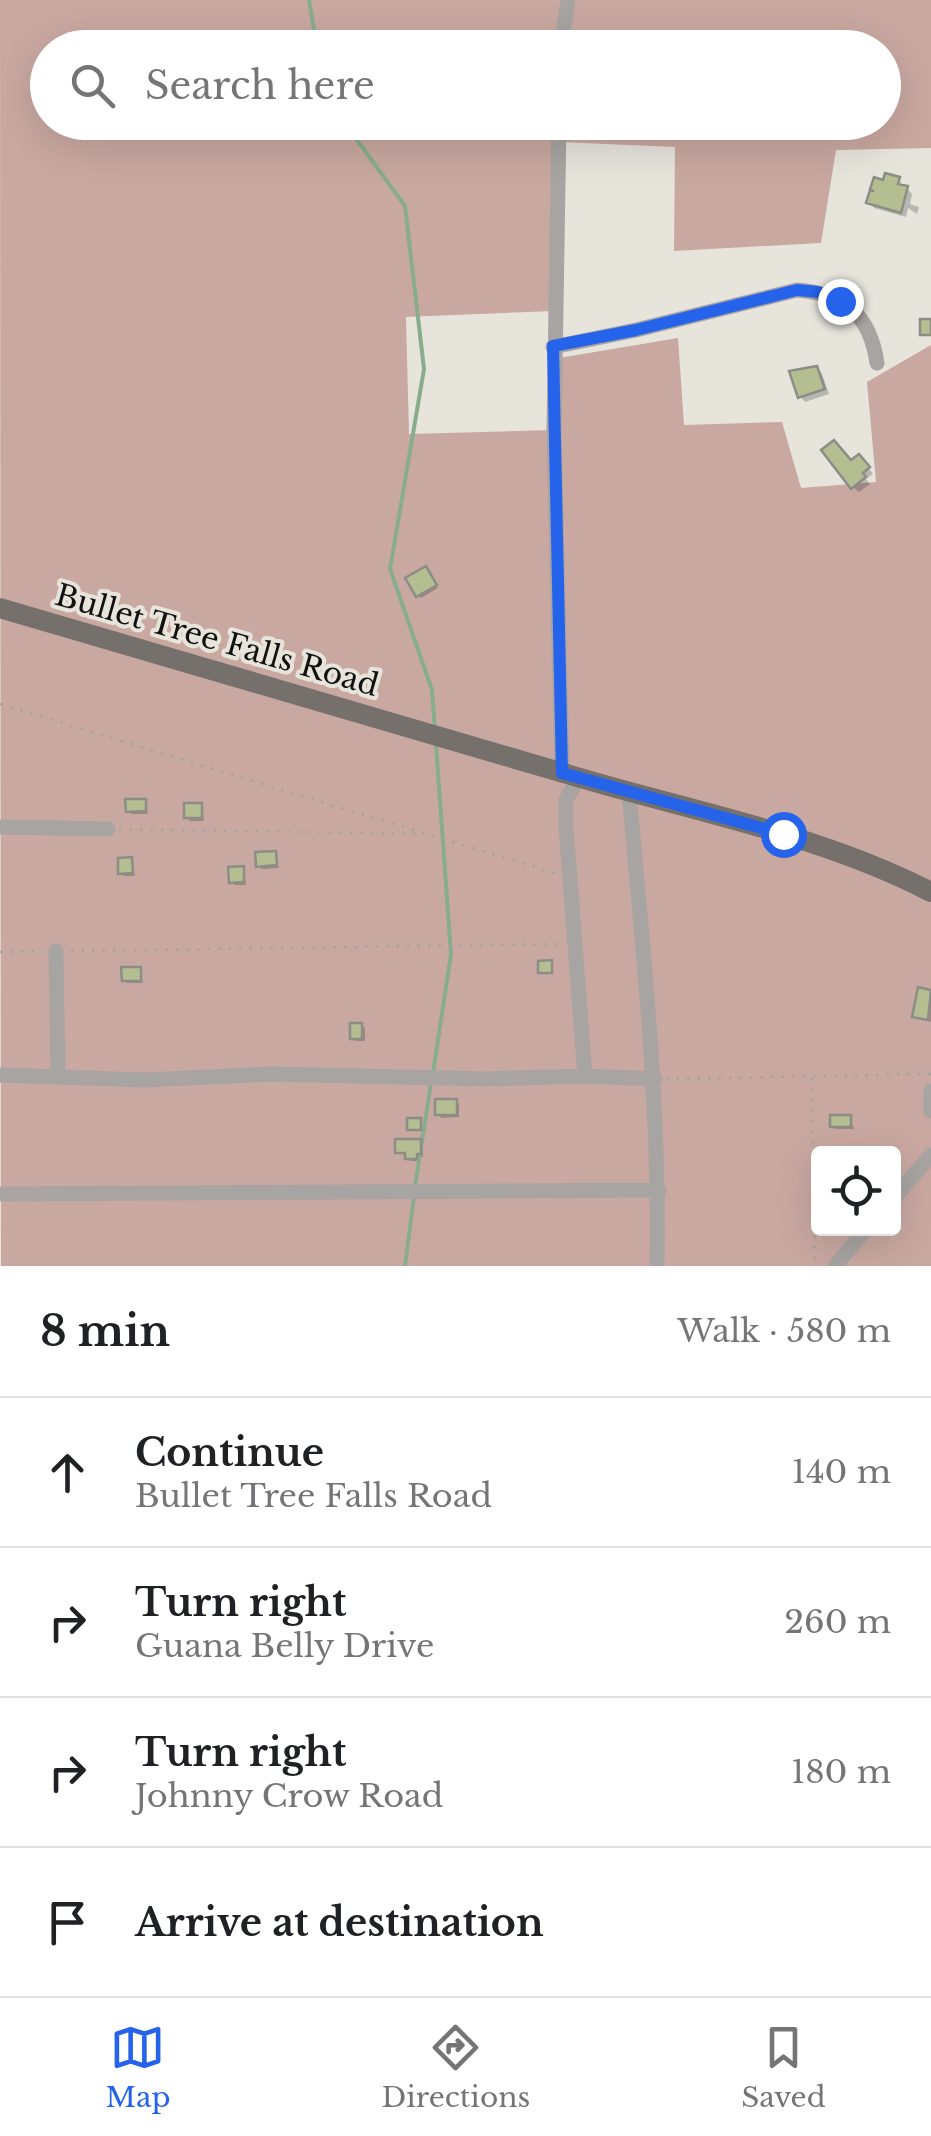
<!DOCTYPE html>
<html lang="en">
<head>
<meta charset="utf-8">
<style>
  body { margin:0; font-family:"Libre Baskerville",serif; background:#f2f2f2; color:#202124 }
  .controls { position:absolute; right:30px; bottom:30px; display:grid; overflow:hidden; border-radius:10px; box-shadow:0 10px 40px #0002 }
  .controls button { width:90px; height:90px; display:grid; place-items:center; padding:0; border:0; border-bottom:2px solid #e0e0e0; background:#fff; color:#202124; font:50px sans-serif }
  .stop { position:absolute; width:30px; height:30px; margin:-22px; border:8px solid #2563eb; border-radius:50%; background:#fff }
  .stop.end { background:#2563eb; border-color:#fff; box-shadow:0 2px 10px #0008 }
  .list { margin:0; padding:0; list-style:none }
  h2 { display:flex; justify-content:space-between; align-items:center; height:130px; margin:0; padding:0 40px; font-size:42px }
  h2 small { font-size:32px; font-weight:400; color:#757577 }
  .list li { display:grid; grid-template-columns:65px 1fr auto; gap:30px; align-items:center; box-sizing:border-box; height:150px; padding:0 40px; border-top:2px solid #e0e0e0 }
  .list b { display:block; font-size:38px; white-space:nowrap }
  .list p { margin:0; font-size:32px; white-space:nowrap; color:#757577 }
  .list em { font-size:32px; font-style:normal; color:#757577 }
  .icon { flex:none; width:55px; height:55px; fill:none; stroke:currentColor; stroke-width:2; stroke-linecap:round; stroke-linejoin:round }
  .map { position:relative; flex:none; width:931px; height:1266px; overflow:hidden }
  .search { position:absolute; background:#fff; box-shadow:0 10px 40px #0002; left:30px; right:30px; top:30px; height:110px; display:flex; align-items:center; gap:25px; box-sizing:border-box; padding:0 35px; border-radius:55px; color:#757577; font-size:38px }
  .sheet { height:730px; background:#fff }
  nav { display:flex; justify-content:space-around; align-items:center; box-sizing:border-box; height:140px; border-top:2px solid #e0e0e0; background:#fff; font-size:28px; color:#757577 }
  nav a { display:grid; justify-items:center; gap:5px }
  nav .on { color:#2563eb }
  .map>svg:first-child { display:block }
  .green { fill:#c9a8a1; fill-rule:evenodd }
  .shadow { fill:#0003 }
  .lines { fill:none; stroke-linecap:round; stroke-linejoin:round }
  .stream { stroke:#88ad8c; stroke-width:4 }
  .building { fill:#b4be91; stroke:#8b8d86; stroke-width:2.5 }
  .path { stroke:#a5a39d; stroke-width:2.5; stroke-dasharray:2.5 8; stroke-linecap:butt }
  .minor { stroke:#a7a4a2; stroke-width:15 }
  .major { stroke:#75706b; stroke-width:20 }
  .route { stroke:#2563eb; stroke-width:12 }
  .labels { text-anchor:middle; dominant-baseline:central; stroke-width:8; stroke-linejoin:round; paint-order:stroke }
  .street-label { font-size:30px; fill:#12110f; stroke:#e7e4dc }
</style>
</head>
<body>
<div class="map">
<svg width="931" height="1266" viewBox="0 0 931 1266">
  <rect width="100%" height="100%" fill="#e7e4dc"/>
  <path class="green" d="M 0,0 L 931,0 L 931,148 L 836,150 L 821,243 L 674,251 L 675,147 L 559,142 L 554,311 L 406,317 L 409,434 L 554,430 L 553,359 L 678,338 L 684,425 L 782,422 L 801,488 L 876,482 L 867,382 L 931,345 L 931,1266 L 1,1266 ZM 48,48 L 884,48 L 884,122 L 48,122 ZM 818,1154 L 894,1154 L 894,1228 L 818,1228 Z"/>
  <path class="shadow" d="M 898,179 L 912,194 L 910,204 L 919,207 L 917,214 L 908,208 L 906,217 L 874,208 L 869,202 L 875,180 Z
    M 817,368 L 822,374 L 829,394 L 805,402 L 800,396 Z
    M 864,462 L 873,474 L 866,479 L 870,484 L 859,492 L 853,487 L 851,463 Z
    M 429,572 L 438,588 L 421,598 L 418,595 Z
    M 145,802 L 148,814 L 131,814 L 128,811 Z
    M 201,805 L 204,821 L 190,821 L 186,817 Z
    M 275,853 L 279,868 L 262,869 L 258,866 Z
    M 131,860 L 135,876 L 124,876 L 121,873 Z
    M 243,869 L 246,885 L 235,885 L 231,882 Z
    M 140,969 L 143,983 L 127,983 L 124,980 Z
    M 920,990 L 931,992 L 931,1022 L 915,1016 Z
    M 361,1025 L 365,1028 L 365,1041 L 356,1041 L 353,1038 Z
    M 456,1101 L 459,1104 L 459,1117 L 441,1118 L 438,1114 Z
    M 850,1117 L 854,1129 L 836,1129 L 833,1126 Z
    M 420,1141 L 423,1144 L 423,1157 L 419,1157 L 419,1161 L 411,1161 L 407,1156 L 398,1152 Z"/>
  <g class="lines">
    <path class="stream" d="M 309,0 L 317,48
      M 344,122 L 405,206 L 424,369 L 390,569 L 432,690 L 435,730
      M 433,1073 L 451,954 L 436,745
      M 415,1187 L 431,1083
      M 405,1266 L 414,1196"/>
  </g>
  <path class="building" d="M 885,173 L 900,177 L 898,184 L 908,186 L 901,213 L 866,203 L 870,190 L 874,191 L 870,189 L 874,177 L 883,180 Z
    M 920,319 L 931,319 L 931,335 L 920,335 Z
    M 817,366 L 825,389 L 798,398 L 789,371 Z
    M 834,440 L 851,460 L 859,454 L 870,467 L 863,473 L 866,477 L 851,489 L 821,450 Z
    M 426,566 L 437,585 L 416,597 L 405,578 Z
    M 125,799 L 146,799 L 146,811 L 126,812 Z
    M 184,803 L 202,803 L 202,818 L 184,818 Z
    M 276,851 L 277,865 L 256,867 L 255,852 Z
    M 132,857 L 133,873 L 118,874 L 118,858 Z
    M 244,866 L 244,882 L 229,883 L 228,867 Z
    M 552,960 L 552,973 L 538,973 L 538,961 Z
    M 121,967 L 141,967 L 141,981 L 122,981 Z
    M 918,987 L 931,990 L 928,1020 L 912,1017 Z
    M 350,1023 L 362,1023 L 362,1039 L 350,1039 Z
    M 435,1099 L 457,1099 L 457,1115 L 435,1115 Z
    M 830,1115 L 851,1115 L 851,1127 L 830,1127 Z
    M 407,1118 L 421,1118 L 421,1130 L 407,1130 Z
    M 395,1139 L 421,1139 L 421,1154 L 417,1154 L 417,1159 L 405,1159 L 405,1153 L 395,1153 Z"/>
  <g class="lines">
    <path class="path" d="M 0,704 L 558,874
      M 119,829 L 421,834
      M 71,951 L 563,944
      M 0,952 L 43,951
      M 812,1078 L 815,1266
      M 666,1079 L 931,1074"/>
    <path class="minor" d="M 561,48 L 568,0
      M 559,122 L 554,430 L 562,773
      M 553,347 L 636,330 L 797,290 C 845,294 870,315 877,363
      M 578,778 L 566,800 L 566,827 L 585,1076
      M 629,792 C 643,950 660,1107 657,1266
      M 0,827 L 108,829
      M 56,951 L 58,1077
      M 0,1075 L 145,1080 L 271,1074 L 485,1079 L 585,1076 L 655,1079
      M 931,1091 L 931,1111
      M 0,1194 L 659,1190
      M 894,1198 L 931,1155
      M 835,1266 L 867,1228"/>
    <path class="major" d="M 0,608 C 192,664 384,722 577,777 C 695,812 821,835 931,892"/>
  </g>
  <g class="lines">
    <path class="route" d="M 783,834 L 562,773 L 553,346 L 636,330 L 797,290 L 818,292 L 840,301"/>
  </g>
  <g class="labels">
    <g class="street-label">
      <text transform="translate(217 640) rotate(16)">Bullet Tree Falls Road</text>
    </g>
  </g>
</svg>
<div class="controls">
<button><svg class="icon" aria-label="locate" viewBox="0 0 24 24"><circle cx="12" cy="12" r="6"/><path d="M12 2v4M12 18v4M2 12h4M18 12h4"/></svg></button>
</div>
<div class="stop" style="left:783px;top:834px"></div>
<div class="stop end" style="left:840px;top:301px"></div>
<div class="search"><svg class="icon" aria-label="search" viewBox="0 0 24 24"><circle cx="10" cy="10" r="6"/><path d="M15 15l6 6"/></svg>Search here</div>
</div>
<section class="sheet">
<h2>8 min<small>Walk · 580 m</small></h2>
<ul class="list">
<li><svg class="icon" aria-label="ahead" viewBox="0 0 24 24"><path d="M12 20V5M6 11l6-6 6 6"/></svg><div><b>Continue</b><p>Bullet Tree Falls Road</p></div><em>140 m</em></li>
<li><svg class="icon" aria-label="right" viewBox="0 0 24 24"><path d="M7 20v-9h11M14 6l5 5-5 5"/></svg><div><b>Turn right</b><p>Guana Belly Drive</p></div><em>260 m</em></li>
<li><svg class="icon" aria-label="right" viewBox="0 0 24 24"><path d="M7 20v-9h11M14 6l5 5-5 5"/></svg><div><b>Turn right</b><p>Johnny Crow Road</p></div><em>180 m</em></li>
<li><svg class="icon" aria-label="arrive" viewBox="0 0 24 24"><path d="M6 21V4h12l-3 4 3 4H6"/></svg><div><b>Arrive at destination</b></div></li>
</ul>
</section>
<nav>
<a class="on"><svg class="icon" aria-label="map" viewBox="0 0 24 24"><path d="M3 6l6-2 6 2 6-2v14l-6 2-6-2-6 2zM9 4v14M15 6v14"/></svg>Map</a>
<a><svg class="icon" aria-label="directions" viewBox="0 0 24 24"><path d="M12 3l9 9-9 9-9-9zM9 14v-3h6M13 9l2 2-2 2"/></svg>Directions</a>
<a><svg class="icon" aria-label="saved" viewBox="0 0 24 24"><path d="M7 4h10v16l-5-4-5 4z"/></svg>Saved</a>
</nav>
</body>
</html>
